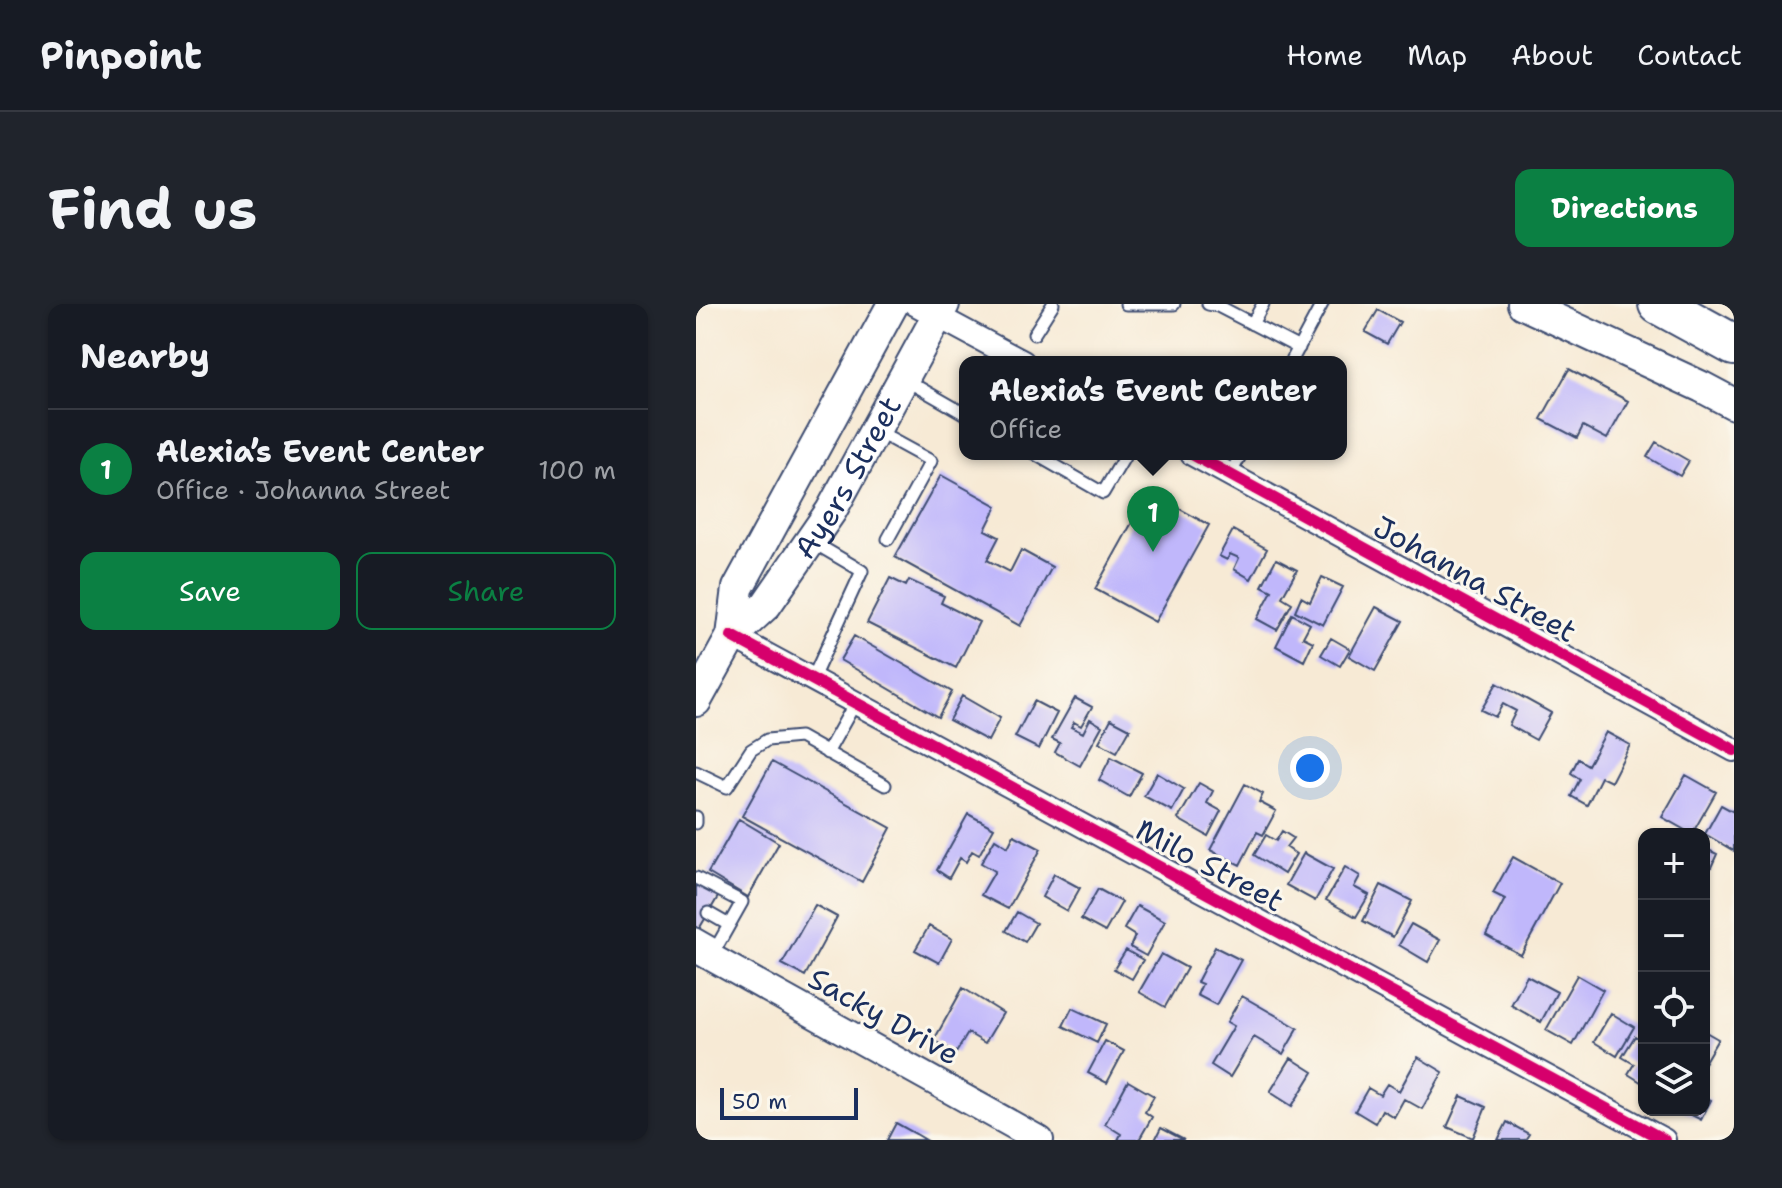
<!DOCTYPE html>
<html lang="en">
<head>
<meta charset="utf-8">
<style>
  body { margin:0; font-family:"Shantell Sans",sans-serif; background:#20242c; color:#f1f3f6 }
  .controls { position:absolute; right:24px; bottom:24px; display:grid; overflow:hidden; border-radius:16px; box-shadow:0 2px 6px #0004 }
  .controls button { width:72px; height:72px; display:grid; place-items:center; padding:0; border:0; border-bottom:2px solid #363941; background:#171b24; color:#f1f3f6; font:40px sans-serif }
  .scale { position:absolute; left:24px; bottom:20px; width:138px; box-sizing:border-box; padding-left:8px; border:4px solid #1b2f5e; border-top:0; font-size:22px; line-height:28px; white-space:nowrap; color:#1b2f5e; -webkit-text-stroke:6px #fbf7ec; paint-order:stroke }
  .you { position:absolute; left:614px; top:464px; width:28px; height:28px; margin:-20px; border:6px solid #fff; border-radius:50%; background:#1a73e8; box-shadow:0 0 0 12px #1a73e833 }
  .badge { display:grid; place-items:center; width:52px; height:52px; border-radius:50%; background:#0b8043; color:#fff; font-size:26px; font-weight:700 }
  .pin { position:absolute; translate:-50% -66px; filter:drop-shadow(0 2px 4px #0008) }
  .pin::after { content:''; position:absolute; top:42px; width:28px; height:24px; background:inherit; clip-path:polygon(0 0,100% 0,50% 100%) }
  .popup { position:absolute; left:263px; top:52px; width:388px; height:104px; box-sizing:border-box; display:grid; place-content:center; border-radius:16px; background:#171b24; filter:drop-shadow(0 2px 6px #0005); font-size:26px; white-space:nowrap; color:#9ea1a6 }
  .popup b { font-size:30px; color:#f1f3f6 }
  .popup::after { content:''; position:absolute; left:50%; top:100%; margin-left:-16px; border:16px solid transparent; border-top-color:#171b24 }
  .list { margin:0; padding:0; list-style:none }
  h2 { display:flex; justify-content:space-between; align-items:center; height:104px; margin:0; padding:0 32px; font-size:34px }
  h2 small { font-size:26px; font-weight:400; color:#9ea1a6 }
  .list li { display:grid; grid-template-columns:52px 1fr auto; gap:24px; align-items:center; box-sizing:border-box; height:120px; padding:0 32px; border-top:2px solid #363941 }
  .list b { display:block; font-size:30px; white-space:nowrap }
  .list p { margin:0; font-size:26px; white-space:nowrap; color:#9ea1a6 }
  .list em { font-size:26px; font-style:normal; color:#9ea1a6 }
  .actions { display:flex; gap:16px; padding:24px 32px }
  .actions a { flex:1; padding:18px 0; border:2px solid #0b8043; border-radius:16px; text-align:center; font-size:28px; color:#0b8043 }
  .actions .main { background:#0b8043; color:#fff }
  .icon { flex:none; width:44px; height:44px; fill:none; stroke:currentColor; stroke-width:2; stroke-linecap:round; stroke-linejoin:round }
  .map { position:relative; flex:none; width:1038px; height:836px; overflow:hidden; border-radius:16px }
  header { display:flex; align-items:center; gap:48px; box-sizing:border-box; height:112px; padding:0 40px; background:#171b24; border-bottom:2px solid #363941 }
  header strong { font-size:38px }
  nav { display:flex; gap:44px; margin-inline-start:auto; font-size:28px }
  .intro { display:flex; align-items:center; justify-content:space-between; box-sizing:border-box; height:192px; padding:0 48px }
  h1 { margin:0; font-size:56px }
  .button { padding:20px 36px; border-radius:16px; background:#0b8043; color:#fff; font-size:28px; font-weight:700 }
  main { display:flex; gap:48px; padding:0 48px }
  aside { flex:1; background:#171b24; border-radius:16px; box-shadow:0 2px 6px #0004 }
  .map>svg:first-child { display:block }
  .building { fill:#c0b7fb }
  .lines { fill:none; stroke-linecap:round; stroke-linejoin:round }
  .service-casing { stroke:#3c4b70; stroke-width:15 }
  .minor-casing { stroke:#3c4b70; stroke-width:26 }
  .tertiary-casing { stroke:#3c4b70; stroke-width:30 }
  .secondary-casing { stroke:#3c4b70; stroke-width:34 }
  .motorway-casing { stroke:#3c4b70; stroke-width:44 }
  .service { stroke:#fff; stroke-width:11 }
  .minor { stroke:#fff; stroke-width:22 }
  .tertiary { stroke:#fff; stroke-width:26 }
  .secondary { stroke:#fff; stroke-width:30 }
  .motorway { stroke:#fff; stroke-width:40 }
  .cycleway-casing { stroke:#fbf7ec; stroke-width:17 }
  .cycleway { stroke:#d6006c; stroke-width:12 }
  .labels { text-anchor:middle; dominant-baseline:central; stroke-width:6; stroke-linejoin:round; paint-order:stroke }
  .street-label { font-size:30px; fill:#1b2f5e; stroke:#fbf7ec }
</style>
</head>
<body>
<header>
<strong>Pinpoint</strong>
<nav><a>Home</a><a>Map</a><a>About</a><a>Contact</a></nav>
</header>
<div class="intro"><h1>Find us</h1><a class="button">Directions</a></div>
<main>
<aside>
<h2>Nearby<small></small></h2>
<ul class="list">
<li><span class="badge">1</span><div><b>Alexia’s Event Center</b><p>Office · Johanna Street</p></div><em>100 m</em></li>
</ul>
<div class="actions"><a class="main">Save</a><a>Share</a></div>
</aside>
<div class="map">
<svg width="1038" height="836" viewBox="0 0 1038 836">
  <rect width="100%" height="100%" fill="#fbf7ec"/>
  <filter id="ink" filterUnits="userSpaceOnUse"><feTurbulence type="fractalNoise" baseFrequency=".0125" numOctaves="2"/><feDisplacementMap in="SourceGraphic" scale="16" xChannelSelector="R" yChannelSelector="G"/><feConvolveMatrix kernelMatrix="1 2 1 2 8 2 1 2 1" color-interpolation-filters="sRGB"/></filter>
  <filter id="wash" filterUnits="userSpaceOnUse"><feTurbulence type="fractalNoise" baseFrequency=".006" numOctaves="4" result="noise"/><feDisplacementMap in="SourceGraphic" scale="32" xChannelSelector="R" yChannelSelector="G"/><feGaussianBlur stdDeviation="1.8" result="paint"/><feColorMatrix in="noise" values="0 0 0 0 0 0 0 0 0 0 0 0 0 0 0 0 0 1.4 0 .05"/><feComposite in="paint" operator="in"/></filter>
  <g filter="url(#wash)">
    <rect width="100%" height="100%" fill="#f7ead5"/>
    <g id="blocks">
      <path class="building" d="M 682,6 L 704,18 L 691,40 L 669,28 Z
        M 873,65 L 932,97 L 911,135 L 887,122 L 881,134 L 845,115 Z
        M 960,138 L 993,157 L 984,172 L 951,153 Z
        M 245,171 L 301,202 L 289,226 L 303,233 L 291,256 L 314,268 L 325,246 L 356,263 L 324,322 L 199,253 Z
        M 453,188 L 513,221 L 459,318 L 399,285 Z
        M 537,226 L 571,245 L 555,275 L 538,265 L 543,254 L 534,250 L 531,256 L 523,252 Z
        M 580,255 L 601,266 L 586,293 L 596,299 L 581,326 L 561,315 L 576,287 L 566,282 Z
        M 626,273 L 647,283 L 627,321 L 599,307 L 605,293 L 614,298 Z
        M 194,274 L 210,282 L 213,276 L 248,292 L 245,299 L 283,318 L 260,364 L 171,319 Z
        M 680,303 L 707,317 L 679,367 L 653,352 Z
        M 596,310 L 614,320 L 607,333 L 617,338 L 608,357 L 580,342 Z
        M 158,332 L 256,388 L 242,413 L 144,356 Z
        M 635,334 L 654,345 L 644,362 L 625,351 Z
        M 801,379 L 855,409 L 840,436 L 813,421 L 820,407 L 807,400 L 799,413 L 785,406 Z
        M 266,392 L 304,414 L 292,437 L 253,416 Z
        M 379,394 L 396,403 L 385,422 L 378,418 L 375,423 L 387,429 L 394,415 L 406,422 L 384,462 L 359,448 L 364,439 L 356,435 Z
        M 338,397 L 361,409 L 343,445 L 319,433 Z
        M 415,415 L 434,425 L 421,448 L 403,438 Z
        M 910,428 L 934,441 L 915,478 L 905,473 L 891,501 L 875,492 L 884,475 L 875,469 L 882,455 L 892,461 Z
        M 415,453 L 446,469 L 433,493 L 403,476 Z
        M 76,458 L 195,524 L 166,578 L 46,512 Z
        M 461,469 L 488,485 L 476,507 L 448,492 Z
        M 990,471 L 1020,488 L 996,530 L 966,513 Z
        M 503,479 L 517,487 L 511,499 L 525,507 L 512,532 L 482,515 Z
        M 549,480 L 567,490 L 563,498 L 580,507 L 567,531 L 561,528 L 544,561 L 514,546 Z
        M 1025,501 L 1038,508 L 1038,547 L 1009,530 Z
        M 272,510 L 298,524 L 283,551 L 276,547 L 270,558 L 264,554 L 253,574 L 241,566 Z
        M 43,515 L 83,539 L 52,593 L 12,569 Z
        M 586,527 L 597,534 L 590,543 L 600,550 L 588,570 L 558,551 L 570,531 L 580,537 Z
        M 318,531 L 345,545 L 312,605 L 285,591 L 299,567 L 285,559 L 299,535 L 312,543 Z
        M 1008,544 L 1021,550 L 1008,579 Z
        M 608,549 L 637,565 L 619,597 L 590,581 Z
        M 817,553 L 864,579 L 825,651 L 790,631 L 809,595 L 797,589 Z
        M 649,563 L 664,572 L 658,583 L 673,591 L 660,613 L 630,596 Z
        M 358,570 L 384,584 L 371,607 L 346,593 Z
        M 0,578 L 23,591 L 0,630 Z
        M 685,581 L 716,597 L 697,633 L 667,617 Z
        M 402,585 L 426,598 L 409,628 L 385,615 Z
        M 119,601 L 141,613 L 109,672 L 86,660 Z
        M 441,602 L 469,617 L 450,652 L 434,643 L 439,632 L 428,625 Z
        M 321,608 L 340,619 L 329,638 L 310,627 Z
        M 715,620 L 744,636 L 732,658 L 703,641 Z
        M 233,622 L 256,635 L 243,659 L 219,646 Z
        M 519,643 L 545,656 L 520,701 L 501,691 L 506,680 L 501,678 Z
        M 430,646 L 447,656 L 436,675 L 418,665 Z
        M 465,650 L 491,664 L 469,703 L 443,688 Z
        M 881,671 L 907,686 L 877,741 L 850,726 Z
        M 831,672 L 861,688 L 845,718 L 815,701 Z
        M 267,684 L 307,709 L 289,739 L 272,729 L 260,749 L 238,736 Z
        M 546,692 L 602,724 L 587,750 L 558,733 L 534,773 L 515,761 L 538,722 L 531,718 Z
        M 376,704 L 410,720 L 401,739 L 367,722 Z
        M 915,709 L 938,723 L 921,752 L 898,738 Z
        M 1008,727 L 1022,735 L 1008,759 Z
        M 939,732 L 948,737 L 948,780 L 932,770 L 938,760 L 926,753 Z
        M 409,737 L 428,747 L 411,779 L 392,769 Z
        M 722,753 L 747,768 L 726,805 L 708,795 L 698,813 L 686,806 L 679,819 L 659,807 L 672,784 L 684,791 L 691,780 L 703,787 Z
        M 595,754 L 617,768 L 596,802 L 574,788 Z
        M 432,777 L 458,792 L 449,808 L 456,813 L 443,836 L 422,836 L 425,830 L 409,820 Z
        M 765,792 L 790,803 L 777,834 L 751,823 Z
        M 1008,793 L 1015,796 L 1005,816 L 986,806 L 1008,806 Z
        M 811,818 L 833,830 L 829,836 L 802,836 Z
        M 200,819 L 220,830 L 230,836 L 191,836 Z
        M 465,824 L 488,836 L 459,836 Z"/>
    </g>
  </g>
  <g filter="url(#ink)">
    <use href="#blocks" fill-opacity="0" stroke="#3c4b70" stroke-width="2"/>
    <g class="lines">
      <g class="service-casing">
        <path id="service" d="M 430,0 L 478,0
          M 512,0 L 522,2 L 603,44
          M 556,20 L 567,0
          M 338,30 L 357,0
          M 595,58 L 626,0
          M 208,75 L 269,110
          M 180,127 L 235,157 L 192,235
          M 339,150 L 407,189 L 430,150
          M 534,171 L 545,150
          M 115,237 L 166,267 L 116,376
          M 131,449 L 159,399
          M 0,468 L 31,483 L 55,446 L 71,436 L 104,433 L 189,481
          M 0,513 L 0,519
          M 0,574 L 46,598 L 15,653
          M 12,609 L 33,621
          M 0,630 L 21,642"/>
      </g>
      <g class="minor-casing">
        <path id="minor" d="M 219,0 L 327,58
          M 496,150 L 1038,446
          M 36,332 L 968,836"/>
      </g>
      <g class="tertiary-casing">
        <path id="tertiary" d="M 0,645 L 344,836"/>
      </g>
      <g class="secondary-casing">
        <g id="secondary">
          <path d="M 827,0 L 1006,83 L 1038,100"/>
          <path d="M 36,332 L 42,284 L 197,0"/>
          <path id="s1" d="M 0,397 L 36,332 L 70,301 L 135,207 L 248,0"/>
        </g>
      </g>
      <g class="motorway-casing">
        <path id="motorway" d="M 963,0 L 1038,41"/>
      </g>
      <use href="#service" class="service"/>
      <use href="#minor" class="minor"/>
      <use href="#tertiary" class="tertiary"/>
      <use href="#secondary" class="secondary"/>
      <use href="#motorway" class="motorway"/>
      <g class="cycleway-casing">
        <path id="cycleway" d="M 496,150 L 1038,446
          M 36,332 L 968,836"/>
      </g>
      <use href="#cycleway" class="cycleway"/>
    </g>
  </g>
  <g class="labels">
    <g class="street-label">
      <text stroke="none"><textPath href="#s1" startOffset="272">Ayers Street</textPath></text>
      <text transform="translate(779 275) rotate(29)">Johanna Street</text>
      <text transform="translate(514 561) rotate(28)">Milo Street</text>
      <text transform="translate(188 712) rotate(29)">Sacky Drive</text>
    </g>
  </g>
</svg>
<div class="controls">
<button>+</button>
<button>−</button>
<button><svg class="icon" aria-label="locate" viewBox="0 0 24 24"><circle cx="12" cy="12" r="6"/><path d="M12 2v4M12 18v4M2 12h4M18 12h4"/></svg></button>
<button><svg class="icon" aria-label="layers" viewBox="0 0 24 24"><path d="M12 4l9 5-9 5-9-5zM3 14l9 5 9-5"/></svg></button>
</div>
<div class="scale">50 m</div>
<div class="you"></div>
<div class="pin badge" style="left:457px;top:248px">1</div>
<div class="popup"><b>Alexia’s Event Center</b>Office</div>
</div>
</main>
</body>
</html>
